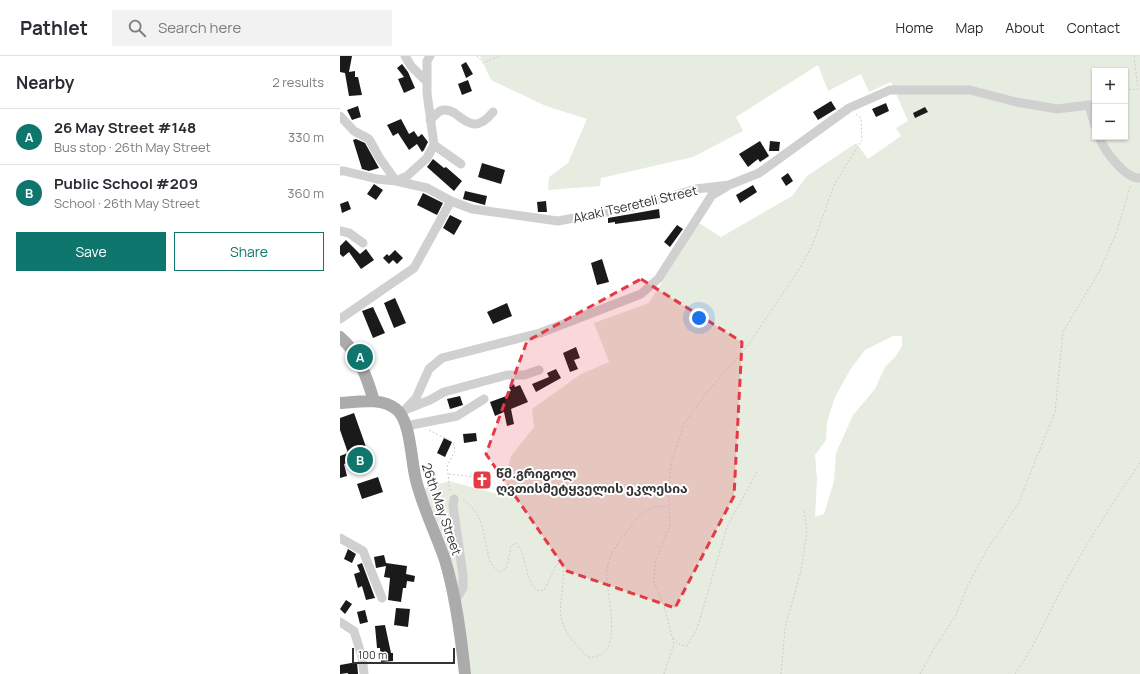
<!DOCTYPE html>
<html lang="en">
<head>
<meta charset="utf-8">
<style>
  body { margin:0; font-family:Manrope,"Noto Sans Georgian",sans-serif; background:#f2f2f3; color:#2b2b33 }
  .controls { position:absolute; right:12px; top:12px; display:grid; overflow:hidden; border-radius:0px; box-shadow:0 1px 3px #0004 }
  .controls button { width:36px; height:36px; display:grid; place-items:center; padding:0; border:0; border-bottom:1px solid #e1e1e2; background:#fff; color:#2b2b33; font:20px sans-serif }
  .scale { position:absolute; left:12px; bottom:10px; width:103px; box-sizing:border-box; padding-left:4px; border:2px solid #333; border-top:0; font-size:11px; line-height:14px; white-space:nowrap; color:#333; -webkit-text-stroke:3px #fff; paint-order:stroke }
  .you { position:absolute; left:359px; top:262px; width:14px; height:14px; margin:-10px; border:3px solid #fff; border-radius:50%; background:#1a73e8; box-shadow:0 0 0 6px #1a73e833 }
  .badge { display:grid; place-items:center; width:26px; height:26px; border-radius:50%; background:#0f766e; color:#fff; font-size:13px; font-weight:700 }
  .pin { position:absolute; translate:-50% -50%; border:2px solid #fff; box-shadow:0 1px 4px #0006 }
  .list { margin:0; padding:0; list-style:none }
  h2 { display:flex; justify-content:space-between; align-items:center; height:52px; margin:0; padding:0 16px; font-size:17px }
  h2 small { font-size:13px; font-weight:400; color:#7c7c81 }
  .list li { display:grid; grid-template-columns:26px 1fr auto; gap:12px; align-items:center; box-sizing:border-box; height:56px; padding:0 16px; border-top:1px solid #e1e1e2 }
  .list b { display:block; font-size:15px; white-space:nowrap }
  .list p { margin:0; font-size:13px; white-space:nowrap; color:#7c7c81 }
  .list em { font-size:13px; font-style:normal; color:#7c7c81 }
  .actions { display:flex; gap:8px; padding:12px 16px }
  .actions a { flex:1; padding:9px 0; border:1px solid #0f766e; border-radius:0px; text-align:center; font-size:14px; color:#0f766e }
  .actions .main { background:#0f766e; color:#fff }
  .icon { flex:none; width:22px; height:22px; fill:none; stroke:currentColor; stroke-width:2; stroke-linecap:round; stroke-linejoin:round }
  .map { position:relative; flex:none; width:800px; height:618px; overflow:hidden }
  header { display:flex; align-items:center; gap:24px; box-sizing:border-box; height:56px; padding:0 20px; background:#fff; border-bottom:1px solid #e1e1e2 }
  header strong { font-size:19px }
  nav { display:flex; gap:22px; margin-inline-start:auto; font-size:14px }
  .search { width:280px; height:36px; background:#f2f2f3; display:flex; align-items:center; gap:10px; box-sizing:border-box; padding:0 14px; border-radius:0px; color:#7c7c81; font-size:15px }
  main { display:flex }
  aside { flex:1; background:#fff }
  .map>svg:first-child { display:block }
  .green { fill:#e6ecdf; fill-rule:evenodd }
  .building { fill:#1a1a1a }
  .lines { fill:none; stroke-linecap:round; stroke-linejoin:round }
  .path { stroke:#cdcdcd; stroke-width:1; stroke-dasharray:2 2; stroke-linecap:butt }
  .minor { stroke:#d0d0d0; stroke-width:9 }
  .major { stroke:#ababab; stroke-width:12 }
  .marked { fill:#e63946; fill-opacity:0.2; stroke:#e63946; stroke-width:3; stroke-dasharray:8 5; stroke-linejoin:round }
  .labels { text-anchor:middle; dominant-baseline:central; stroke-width:4; stroke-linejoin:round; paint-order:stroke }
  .street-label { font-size:13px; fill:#333; stroke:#fff }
  .poi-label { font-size:13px; font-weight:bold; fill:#333; stroke:#fff; text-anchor:start }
</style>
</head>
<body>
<header>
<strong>Pathlet</strong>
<div class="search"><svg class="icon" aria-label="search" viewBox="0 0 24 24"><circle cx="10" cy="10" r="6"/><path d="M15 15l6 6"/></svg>Search here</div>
<nav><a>Home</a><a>Map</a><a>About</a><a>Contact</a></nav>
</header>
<main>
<aside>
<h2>Nearby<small>2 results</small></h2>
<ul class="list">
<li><span class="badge">A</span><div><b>26 May Street #148</b><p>Bus stop · 26th May Street</p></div><em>330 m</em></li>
<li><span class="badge">B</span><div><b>Public School #209</b><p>School · 26th May Street</p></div><em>360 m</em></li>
</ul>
<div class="actions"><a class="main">Save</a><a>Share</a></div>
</aside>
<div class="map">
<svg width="800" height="618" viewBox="0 0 800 618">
  <rect width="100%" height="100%" fill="#fff"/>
  <path class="green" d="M 140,0 L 800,0 L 800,618 L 131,618 L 116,523 L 105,485 L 84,433 L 109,425 L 161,439 L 171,400 L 194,371 L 192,353 L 241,318 L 269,306 L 254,267 L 309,247 L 359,167 L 381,181 L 452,140 L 467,120 L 516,87 L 528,103 L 561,80 L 556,72 L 568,65 L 551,26 L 529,36 L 521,18 L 488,35 L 478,9 L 396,61 L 403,75 L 353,101 L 261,122 L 260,130 L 208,134 L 209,121 L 228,107 L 247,63 L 206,50 L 151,24 ZM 755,15 L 785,15 L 785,81 L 755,81 ZM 553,280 L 562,280 L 562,290 L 556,300 L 545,311 L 535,333 L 513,359 L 496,397 L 494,425 L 484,458 L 475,461 L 477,424 L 475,399 L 486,384 L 487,366 L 495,341 L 510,314 L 525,294 Z"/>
  <path class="building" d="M 0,0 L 12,0 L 9,16 L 15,15 L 15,21 L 18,21 L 22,39 L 9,40 L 5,17 L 0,16 Z
    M 126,6 L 133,18 L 126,22 L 121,9 Z
    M 62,8 L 68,16 L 75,32 L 64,37 L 58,23 L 64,21 L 57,12 Z
    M 128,24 L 132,35 L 122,39 L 118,28 Z
    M 491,45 L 496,53 L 478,64 L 473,56 Z
    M 546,47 L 549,55 L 536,61 L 532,53 Z
    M 18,50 L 21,61 L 12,64 L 7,54 Z
    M 585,51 L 588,56 L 575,62 L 573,57 Z
    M 61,63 L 69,78 L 74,75 L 78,81 L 82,78 L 88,86 L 84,94 L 82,96 L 77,88 L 69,94 L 58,77 L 53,80 L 47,69 Z
    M 16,83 L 25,87 L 39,112 L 29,115 L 22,113 L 13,84 Z
    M 420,85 L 429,100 L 420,106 L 418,103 L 408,111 L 399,98 Z
    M 430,85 L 440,86 L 439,95 L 429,95 Z
    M 93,103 L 104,112 L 106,111 L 122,125 L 114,135 L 87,111 Z
    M 142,107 L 165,114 L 161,128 L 138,121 Z
    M 448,117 L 453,125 L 446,130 L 441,122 Z
    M 34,128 L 43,134 L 36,144 L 27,138 Z
    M 413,129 L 417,136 L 400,147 L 396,139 Z
    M 125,135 L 147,140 L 145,149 L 123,143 Z
    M 83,137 L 103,147 L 97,159 L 77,149 Z
    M 8,145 L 11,153 L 2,157 L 0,148 Z
    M 206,145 L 207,156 L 198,156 L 197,146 Z
    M 319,153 L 320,162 L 275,168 L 275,166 L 268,167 L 268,162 Z
    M 110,159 L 122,165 L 114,179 L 103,172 Z
    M 337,169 L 343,173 L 330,191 L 324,186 Z
    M 6,184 L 20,198 L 26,193 L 34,204 L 21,213 L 9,196 L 3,201 L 0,198 L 0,190 Z
    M 55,194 L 63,202 L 57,208 L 53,204 L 49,208 L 43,202 L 47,198 L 49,200 Z
    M 262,203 L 269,226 L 257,229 L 251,207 Z
    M 55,242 L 66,267 L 54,272 L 44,247 Z
    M 167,247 L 172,260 L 153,268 L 147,256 Z
    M 33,251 L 45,277 L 33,282 L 22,255 Z
    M 236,291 L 240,302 L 234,304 L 238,313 L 230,316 L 223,297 Z
    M 216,313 L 221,322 L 196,336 L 192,328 L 209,321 L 207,317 Z
    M 174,328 L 175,331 L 180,329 L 188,346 L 171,353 L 174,368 L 167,370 L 164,356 L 155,360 L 150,346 L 169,339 L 168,336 L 171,335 L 169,331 Z
    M 120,340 L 123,349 L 110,353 L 107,343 Z
    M 14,357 L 31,405 L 26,407 L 23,401 L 4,408 L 7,420 L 0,422 L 0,400 L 8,397 L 0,374 L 0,362 Z
    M 136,377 L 137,385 L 124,387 L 123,378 Z
    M 104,382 L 112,386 L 105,401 L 97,397 Z
    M 136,417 L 148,418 L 147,430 L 136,429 Z
    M 38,421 L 43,436 L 22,443 L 17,428 Z
    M 8,493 L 16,498 L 12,507 L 4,503 Z
    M 44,499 L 46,507 L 67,510 L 66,518 L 75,520 L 74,526 L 67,525 L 66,532 L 63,532 L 61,546 L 48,544 L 50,522 L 44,521 L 46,510 L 36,512 L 34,501 Z
    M 22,507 L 35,542 L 26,544 L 22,530 L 18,532 L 14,518 L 20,516 L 17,509 Z
    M 6,544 L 12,548 L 5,558 L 0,553 Z
    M 56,552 L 70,553 L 68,571 L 54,569 Z
    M 25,554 L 28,566 L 20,568 L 17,556 Z
    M 45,569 L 51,597 L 53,597 L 53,605 L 41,606 L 40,592 L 37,592 L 35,570 Z
    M 17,606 L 18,618 L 8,618 L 8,617 L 0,618 L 0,609 Z"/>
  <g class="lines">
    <path class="path" d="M 137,0 L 143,7 L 160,0
      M 785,34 L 798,33 L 794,0
      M 89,374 L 113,386 L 115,395 L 107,410 L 110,435
      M 109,418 L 135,421
      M 123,444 C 154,463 139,508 160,516 L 167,511 L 171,490 L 176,487 C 187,497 185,531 200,535 L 204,534 L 217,508 L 221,507 C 229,520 215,550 223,568 C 228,581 238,591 247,601 C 288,604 265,539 267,516 C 268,498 281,483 291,470 C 303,455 309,450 329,450
      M 333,582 L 340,589 L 347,590 L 357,573 L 387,471 L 418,414
      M 324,618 L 334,588 L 324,550 L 314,525 L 315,507 L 330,469 L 328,431 L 332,404 L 344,368 L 367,336 L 406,292 L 460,212 L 472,190 L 495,127 L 522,84 L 521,62 L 516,58
      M 441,618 L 445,572 L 461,515 L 467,475 L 464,453
      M 580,618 L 595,591 L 616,559 L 628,529 L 646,495 L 678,448 L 715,356 L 723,276 L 760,214 L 777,175 L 791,128
      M 675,618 C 693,593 705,565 719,538 C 743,493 771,449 800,407"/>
    <path class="minor" d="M 65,0 L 71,10 L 87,26
      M 0,60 L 14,75 L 29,83 L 39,101 L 56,125 L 87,132 L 111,145 L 132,153 L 218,165 L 293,151 L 356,133 L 389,129 L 419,117 L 509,52 L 550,34 L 630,34 L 676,46 L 717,53 L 749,49 L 755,70
      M 90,64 C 93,61 97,57 100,55 C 119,47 128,87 153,56
      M 759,81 C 764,94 785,123 800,122
      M 94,89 L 121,108
      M 0,115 L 4,115 L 37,123 L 56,125 L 67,120 L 87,102 L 94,89 L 87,37 L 87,5 L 90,0
      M 0,175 L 9,177 L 23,187
      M 0,263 L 74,212 L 111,145
      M 67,353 L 90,344 L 104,336 L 167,319 L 184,319 L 199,314
      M 61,358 L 76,342 L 89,313 L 102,302 L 200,277 L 301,238 L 319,222 L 372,139 L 386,131
      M 66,370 L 117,360 L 144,343
      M 0,482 L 23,495 L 42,542
      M 114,543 L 117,542 L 123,532 L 123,519 L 113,450 L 114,443
      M 0,566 L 14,575 L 22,601 L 24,617"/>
    <path class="major" d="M 0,281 C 19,297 27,322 34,345
      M 0,347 C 18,346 41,341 56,353 C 71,364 71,406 76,424 C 83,452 96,478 105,504 C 116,540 121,581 125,618"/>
  </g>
  <path class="marked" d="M 301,223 L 402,286 L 394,440 L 335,552 L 227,515 L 146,398 L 187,285 Z"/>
  <defs>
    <g id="church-square" transform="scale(1)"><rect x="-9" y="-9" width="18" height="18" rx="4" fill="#e63946" stroke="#fff"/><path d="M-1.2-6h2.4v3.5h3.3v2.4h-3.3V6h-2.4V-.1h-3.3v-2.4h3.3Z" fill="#fff"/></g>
  </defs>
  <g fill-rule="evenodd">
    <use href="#church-square" x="142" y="424"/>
  </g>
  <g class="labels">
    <g class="street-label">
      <text transform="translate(295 148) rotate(-13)">Akaki Tsereteli Street</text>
      <text transform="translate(102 453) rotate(71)">26th May Street</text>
    </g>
    <g class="poi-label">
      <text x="156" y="417">წმ.გრიგოლ<tspan x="156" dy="15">ღვთისმეტყველის ეკლესია</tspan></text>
    </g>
  </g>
</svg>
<div class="controls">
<button>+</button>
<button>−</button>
</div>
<div class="scale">100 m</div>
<div class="you"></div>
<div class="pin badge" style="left:20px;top:301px">A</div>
<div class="pin badge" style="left:20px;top:404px">B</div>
</div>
</main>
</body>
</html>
